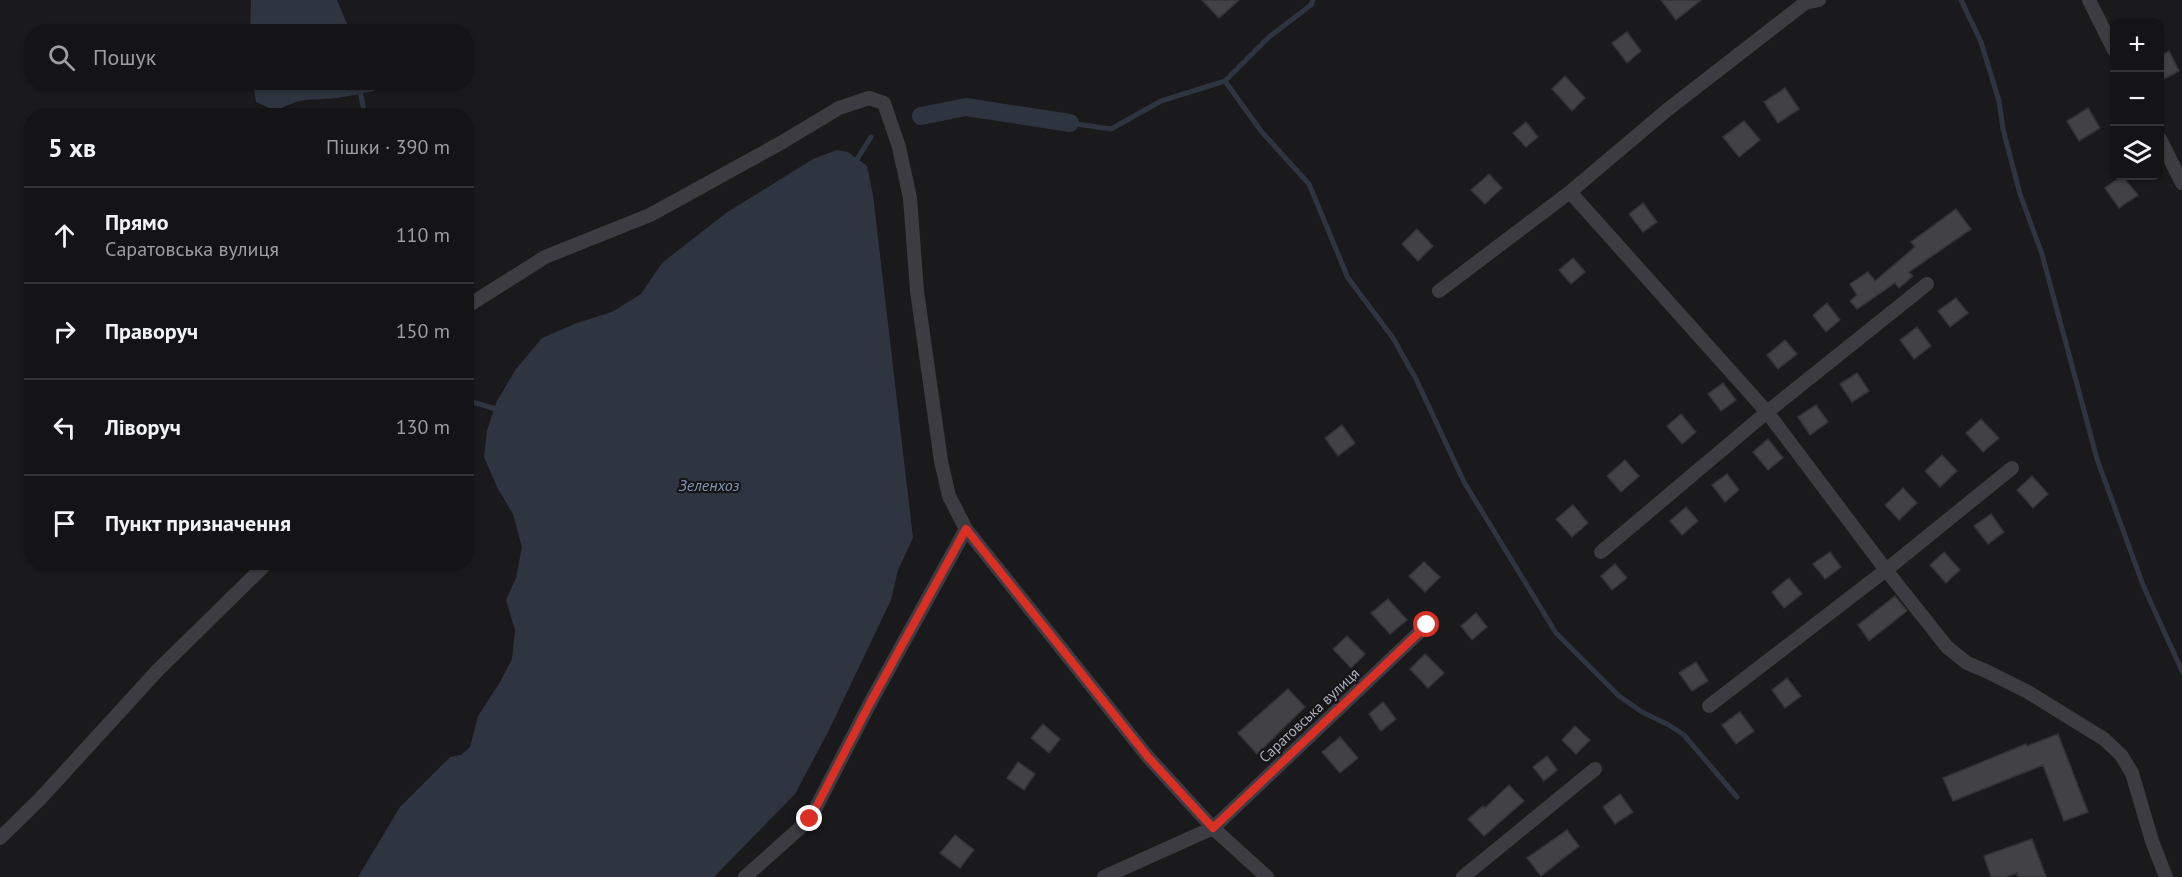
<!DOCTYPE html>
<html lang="uk">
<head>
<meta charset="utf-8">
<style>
  body { margin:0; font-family:"PT Sans",sans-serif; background:#212022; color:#f1f3f6 }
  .controls { position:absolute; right:18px; top:18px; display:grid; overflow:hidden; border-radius:12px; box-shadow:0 2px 4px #0004 }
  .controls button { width:54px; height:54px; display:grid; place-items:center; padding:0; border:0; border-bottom:2px solid #333234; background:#141315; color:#f1f3f6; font:30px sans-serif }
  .stop { position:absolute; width:18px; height:18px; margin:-14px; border:4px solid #d93025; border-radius:50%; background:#fff }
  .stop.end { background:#d93025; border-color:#fff; box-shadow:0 2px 6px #0008 }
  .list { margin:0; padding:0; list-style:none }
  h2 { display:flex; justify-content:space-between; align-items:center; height:78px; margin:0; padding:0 24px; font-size:26px }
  h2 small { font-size:20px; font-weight:400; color:#9d9ea0 }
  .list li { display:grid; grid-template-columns:39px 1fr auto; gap:18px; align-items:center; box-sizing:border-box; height:96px; padding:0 24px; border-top:2px solid #333234 }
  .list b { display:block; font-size:22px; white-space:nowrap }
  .list p { margin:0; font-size:20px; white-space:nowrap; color:#9d9ea0 }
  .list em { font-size:20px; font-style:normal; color:#9d9ea0 }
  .icon { flex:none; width:33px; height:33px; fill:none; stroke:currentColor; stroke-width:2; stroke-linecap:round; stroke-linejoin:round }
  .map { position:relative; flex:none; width:2182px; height:877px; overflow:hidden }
  .search { position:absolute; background:#141315; box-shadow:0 2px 4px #0004; left:24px; top:24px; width:450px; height:66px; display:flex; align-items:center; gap:15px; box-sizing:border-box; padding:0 21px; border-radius:24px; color:#9d9ea0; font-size:22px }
  .panel { position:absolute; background:#141315; box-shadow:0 2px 4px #0004; left:24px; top:108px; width:450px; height:462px; border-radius:24px }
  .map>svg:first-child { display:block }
  .water { fill:#2f3540 }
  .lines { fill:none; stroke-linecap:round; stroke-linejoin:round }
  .stream { stroke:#2f3540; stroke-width:5 }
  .canal { stroke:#2f3540; stroke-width:18 }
  .building { fill:#414146; stroke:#343338; stroke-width:1.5 }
  .minor { stroke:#3d3c43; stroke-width:14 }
  .route { stroke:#d93025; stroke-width:8 }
  .labels { text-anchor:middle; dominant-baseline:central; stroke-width:4.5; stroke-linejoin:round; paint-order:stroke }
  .street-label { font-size:15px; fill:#acaebb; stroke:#151417 }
  .water-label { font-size:16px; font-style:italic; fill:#8494b6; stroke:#151417 }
</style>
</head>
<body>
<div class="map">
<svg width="2182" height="877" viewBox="0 0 2182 877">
  <rect width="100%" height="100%" fill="#1a191c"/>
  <path class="water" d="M 251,0 L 337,0 L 350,31 L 250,31 Z
    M 253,83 L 253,82 L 378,83 L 374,91 C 361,94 349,96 336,98 C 307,101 304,96 276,111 L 256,102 Z
    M 837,150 L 848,152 L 867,166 L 873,195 L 913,538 L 898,570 L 891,600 L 828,732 L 795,794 L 714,877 L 358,877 L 400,807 L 450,757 L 461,755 L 470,747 L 478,716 L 500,682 L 512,659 L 515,630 L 506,600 L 516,578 L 522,547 L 513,514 L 498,489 L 484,457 L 487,430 L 497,401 L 516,369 L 542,338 L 577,323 L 612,312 L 641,294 L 662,263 L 726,213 L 813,159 Z"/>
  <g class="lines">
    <path class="stream" d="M 1961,0 L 1981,42 L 1999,101 L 2003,129 L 2020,194 L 2042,254 L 2097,459 L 2143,585 L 2182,671
      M 1225,81 L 1261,131 L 1309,184 L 1348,278 L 1393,338 L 1416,379 L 1464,482 L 1556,633 L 1619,696 L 1642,712 L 1667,724 L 1683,734 L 1737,797
      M 358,82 L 364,110 L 364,116
      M 1070,123 L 1111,129 L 1161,101 L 1225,81 L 1269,37 L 1311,5 L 1313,0
      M 854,164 L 871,137
      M 466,400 L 499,410"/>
    <path class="canal" d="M 921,116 L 966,107 L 1070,123"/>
  </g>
  <path class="building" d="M 1202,0 L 1239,0 L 1219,18 Z
    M 1661,0 L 1701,0 L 1676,20 Z
    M 1627,32 L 1641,51 L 1627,63 L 1612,43 Z
    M 2169,51 L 2179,71 L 2160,81 L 2160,56 Z
    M 1565,76 L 1585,98 L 1572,111 L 1552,89 Z
    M 1785,88 L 1799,109 L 1778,123 L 1764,102 Z
    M 2088,108 L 2100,128 L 2079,141 L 2067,121 Z
    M 1744,121 L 1760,140 L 1739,157 L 1723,137 Z
    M 1526,122 L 1538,137 L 1526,147 L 1513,133 Z
    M 1489,174 L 1502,188 L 1485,204 L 1471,190 Z
    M 2122,176 L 2138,195 L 2119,208 L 2105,188 Z
    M 1643,203 L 1657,222 L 1643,232 L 1629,214 Z
    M 1956,209 L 1971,229 L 1909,272 L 1913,276 L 1899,288 L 1895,283 L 1857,309 L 1850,301 L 1857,295 L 1850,284 L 1868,272 L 1875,281 L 1915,247 L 1911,242 Z
    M 1417,229 L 1433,246 L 1418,261 L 1402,244 Z
    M 1573,258 L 1585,272 L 1571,284 L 1559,270 Z
    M 1956,298 L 1968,313 L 1950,327 L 1938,311 Z
    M 1827,303 L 1840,320 L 1826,332 L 1813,315 Z
    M 1917,327 L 1931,346 L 1914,359 L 1900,340 Z
    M 1785,340 L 1797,354 L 1778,369 L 1767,355 Z
    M 1857,373 L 1869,391 L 1852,402 L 1840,384 Z
    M 1723,383 L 1736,400 L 1721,411 L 1708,394 Z
    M 1816,405 L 1828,422 L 1810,435 L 1798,417 Z
    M 1681,414 L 1696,432 L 1682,444 L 1667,426 Z
    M 1981,419 L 1999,438 L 1983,452 L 1966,433 Z
    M 1342,425 L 1355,443 L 1338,456 L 1325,438 Z
    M 1768,439 L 1783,458 L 1768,470 L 1753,452 Z
    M 1942,455 L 1957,471 L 1940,487 L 1925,471 Z
    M 1625,460 L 1639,476 L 1621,492 L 1607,476 Z
    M 1727,474 L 1739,490 L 1725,502 L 1712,485 Z
    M 2032,476 L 2048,494 L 2033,508 L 2017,490 Z
    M 1903,488 L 1917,503 L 1899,520 L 1885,505 Z
    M 1573,505 L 1588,523 L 1572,537 L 1556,519 Z
    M 1686,507 L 1698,521 L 1682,535 L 1670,521 Z
    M 1991,514 L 2004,532 L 1988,544 L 1974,526 Z
    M 1830,552 L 1841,567 L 1825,579 L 1813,564 Z
    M 1944,552 L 1960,570 L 1946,583 L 1930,565 Z
    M 1424,562 L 1440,577 L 1425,592 L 1409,576 Z
    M 1615,564 L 1627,578 L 1612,590 L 1601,576 Z
    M 1789,578 L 1802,594 L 1784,608 L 1772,592 Z
    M 1895,596 L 1907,611 L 1869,641 L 1858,625 Z
    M 1388,599 L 1407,620 L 1390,634 L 1371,613 Z
    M 1476,613 L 1487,627 L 1472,640 L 1461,626 Z
    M 1347,636 L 1365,654 L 1351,668 L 1333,649 Z
    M 1425,654 L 1444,673 L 1428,688 L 1410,669 Z
    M 1696,662 L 1708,681 L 1692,691 L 1679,673 Z
    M 1787,678 L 1801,696 L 1785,708 L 1772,690 Z
    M 1288,689 L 1305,707 L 1257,754 L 1238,733 Z
    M 1383,702 L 1396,719 L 1381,731 L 1369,714 Z
    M 1740,712 L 1754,731 L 1736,744 L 1722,725 Z
    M 1043,724 L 1060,739 L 1049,753 L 1031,738 Z
    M 1575,726 L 1590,740 L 1576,754 L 1562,740 Z
    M 2058,734 L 2088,812 L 2064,821 L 2043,765 L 1953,801 L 1943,778 L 2026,744 L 2027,746 Z
    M 1340,737 L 1358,758 L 1340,773 L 1322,752 Z
    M 1547,756 L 1557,770 L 1544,781 L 1533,767 Z
    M 1018,762 L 1035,774 L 1024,790 L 1007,778 Z
    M 1509,785 L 1524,801 L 1484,836 L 1468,819 L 1483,806 L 1485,808 Z
    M 1620,794 L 1633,812 L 1615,824 L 1603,807 Z
    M 1567,830 L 1579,846 L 1541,876 L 1527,858 Z
    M 955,835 L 974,850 L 960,868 L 940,853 Z
    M 2032,839 L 2046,877 L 2018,877 L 2017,873 L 2006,877 L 1991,877 L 1984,856 Z"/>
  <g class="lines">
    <path class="minor" d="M 2089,0 L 2114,50
      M 2160,139 L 2182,183
      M 1570,192 L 1767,412 L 1886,570 L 1947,647 L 1967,663 L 1986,671 L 2028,692 L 2104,739 L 2121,755 L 2132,773 L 2152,841 L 2166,877
      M 1439,291 L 1570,192 L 1667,110 L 1805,3 L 1819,0
      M 466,307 L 545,257 L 650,215 L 779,144 L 839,108 L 869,98 L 884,103 L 899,147 L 910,198 L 917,291 L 941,461 L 949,496 L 966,529 L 1148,757 L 1213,828 L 1267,877
      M 1601,552 L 1767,412 L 1927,284
      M 1709,706 L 1886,570 L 2012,468
      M 0,838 L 40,799 L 157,671 L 268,562
      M 745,877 L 810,819 L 869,705 L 966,529
      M 1104,877 L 1213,828 L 1427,625
      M 1463,877 L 1595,769"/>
  </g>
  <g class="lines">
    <path class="route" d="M 810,819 L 869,705 L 966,529 L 1148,757 L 1213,828 L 1427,625"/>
  </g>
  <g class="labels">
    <g class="street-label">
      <text transform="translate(1309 715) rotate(-43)">Саратовська вулиця</text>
    </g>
    <g class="water-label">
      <text x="709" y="485">Зеленхоз</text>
    </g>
  </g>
</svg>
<div class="controls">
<button>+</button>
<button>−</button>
<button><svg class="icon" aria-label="layers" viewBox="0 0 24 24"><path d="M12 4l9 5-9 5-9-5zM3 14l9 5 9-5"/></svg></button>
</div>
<div class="stop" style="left:1427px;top:625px"></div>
<div class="stop end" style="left:810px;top:819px"></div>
<div class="search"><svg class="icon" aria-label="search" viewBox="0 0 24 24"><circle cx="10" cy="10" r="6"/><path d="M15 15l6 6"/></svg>Пошук</div>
<section class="panel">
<h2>5 хв<small>Пішки · 390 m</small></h2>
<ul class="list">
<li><svg class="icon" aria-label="ahead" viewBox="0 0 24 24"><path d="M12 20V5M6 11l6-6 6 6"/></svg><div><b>Прямо</b><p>Саратовська вулиця</p></div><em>110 m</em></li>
<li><svg class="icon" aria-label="right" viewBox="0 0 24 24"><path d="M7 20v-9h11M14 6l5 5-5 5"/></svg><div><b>Праворуч</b></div><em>150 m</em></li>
<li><svg class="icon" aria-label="left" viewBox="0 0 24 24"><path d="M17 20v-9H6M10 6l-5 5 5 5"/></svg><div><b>Ліворуч</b></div><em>130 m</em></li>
<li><svg class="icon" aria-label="arrive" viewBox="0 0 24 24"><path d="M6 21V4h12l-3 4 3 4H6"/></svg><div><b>Пункт призначення</b></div></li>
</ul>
</section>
</div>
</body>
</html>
